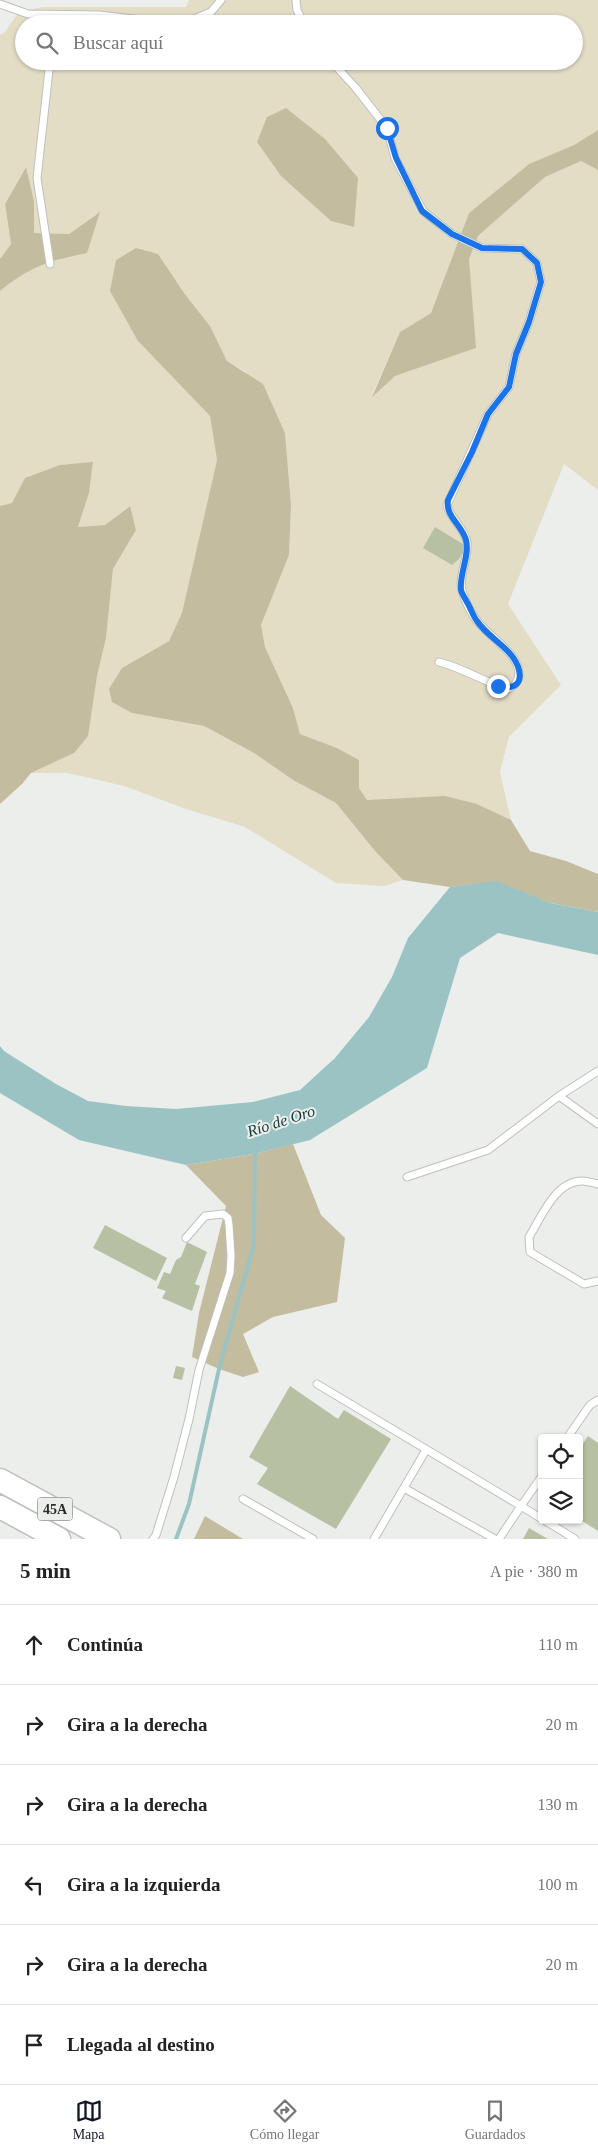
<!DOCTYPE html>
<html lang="es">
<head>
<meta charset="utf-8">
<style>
  body { margin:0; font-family:Georgia,serif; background:#f6f6f6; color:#222 }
  .controls { position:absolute; right:15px; bottom:15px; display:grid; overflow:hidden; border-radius:5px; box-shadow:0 1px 4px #0004 }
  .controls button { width:45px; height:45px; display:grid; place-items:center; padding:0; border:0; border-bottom:1px solid #e0e0e0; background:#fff; color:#222; font:25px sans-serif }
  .stop { position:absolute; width:15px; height:15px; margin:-11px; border:4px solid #1a73e8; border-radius:50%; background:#fff }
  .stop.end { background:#1a73e8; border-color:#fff; box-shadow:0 1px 5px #0008 }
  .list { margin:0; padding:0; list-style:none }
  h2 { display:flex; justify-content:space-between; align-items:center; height:65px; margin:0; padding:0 20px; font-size:21px }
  h2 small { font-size:16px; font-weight:400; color:#767676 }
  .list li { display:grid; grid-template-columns:32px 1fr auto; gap:15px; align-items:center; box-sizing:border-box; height:80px; padding:0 20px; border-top:1px solid #e0e0e0 }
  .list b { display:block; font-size:19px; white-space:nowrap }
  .list em { font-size:16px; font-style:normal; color:#767676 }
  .icon { flex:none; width:28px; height:28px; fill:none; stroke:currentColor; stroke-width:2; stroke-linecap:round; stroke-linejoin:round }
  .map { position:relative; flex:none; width:598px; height:1539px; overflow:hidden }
  .search { position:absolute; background:#fff; box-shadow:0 1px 4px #0004; left:15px; right:15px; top:15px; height:55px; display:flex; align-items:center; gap:12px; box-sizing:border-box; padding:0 18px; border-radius:28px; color:#767676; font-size:19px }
  .sheet { height:545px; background:#fff }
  nav { display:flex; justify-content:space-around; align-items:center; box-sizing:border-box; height:70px; border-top:1px solid #e0e0e0; background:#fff; font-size:14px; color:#767676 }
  nav a { display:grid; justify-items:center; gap:2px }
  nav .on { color:#111827 }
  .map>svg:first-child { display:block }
  .green { fill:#e3ddc6; fill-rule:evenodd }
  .forest { fill:#c4bc9e }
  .water { fill:#9bc3c4 }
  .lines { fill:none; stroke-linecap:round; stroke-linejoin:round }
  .stream { stroke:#9bc3c4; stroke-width:4 }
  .building { fill:#b7c0a2 }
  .service-casing { stroke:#bdc0bd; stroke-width:9 }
  .trunk-casing { stroke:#bdc0bd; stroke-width:25 }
  .service { stroke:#fff; stroke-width:7 }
  .trunk { stroke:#fff; stroke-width:22 }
  .route { stroke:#1a73e8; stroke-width:6 }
  .labels { text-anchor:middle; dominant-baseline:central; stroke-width:4; stroke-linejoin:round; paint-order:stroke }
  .shield { fill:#ebeeeb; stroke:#656765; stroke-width:1 }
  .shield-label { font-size:14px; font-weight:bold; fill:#2b2d2c }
  .water-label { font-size:16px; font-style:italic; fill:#11393a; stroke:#ebeeeb }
</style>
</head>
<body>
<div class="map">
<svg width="598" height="1539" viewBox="0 0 598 1539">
  <rect width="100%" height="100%" fill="#ebeeeb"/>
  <path class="green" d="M 189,0 L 598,0 L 598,130 L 574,145 L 529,164 L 469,213 L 431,313 L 400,332 L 372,395 L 395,376 L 475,348 L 469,259 L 478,236 L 545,177 L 581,161 L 598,170 L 598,490 L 564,464 L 508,604 L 561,685 L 509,737 L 500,772 L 511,820 L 477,804 L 367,800 L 359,788 L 359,760 L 337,748 L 300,734 L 293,708 L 265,647 L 261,625 L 289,555 L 291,505 L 285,433 L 245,371 L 227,361 L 210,326 L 184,293 L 138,341 L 210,416 L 217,460 L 182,613 L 169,641 L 122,668 L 132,713 L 204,726 L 254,753 L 293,780 L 336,803 L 375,851 L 403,880 L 384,886 L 336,883 L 245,827 L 186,809 L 124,786 L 68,773 L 31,773 L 74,753 L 97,676 L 106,638 L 113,569 L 136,530 L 129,506 L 105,525 L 78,527 L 89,493 L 93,462 L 12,503 L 0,506 L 0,291 L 20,275 L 51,260 L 99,212 L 69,234 L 34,233 L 34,201 L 25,168 L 5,204 L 11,244 L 0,259 L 0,35 L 4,33 L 19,12 L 43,7 L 186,7 ZM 24,24 L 574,24 L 574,61 L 24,61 ZM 305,197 L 354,227 L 331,221 Z"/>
  <path class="forest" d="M 286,108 L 325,139 L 358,178 L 354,227 L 331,221 L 281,176 L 257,142 L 267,117 Z
    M 598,130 L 598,170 L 581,161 L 545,177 L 478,236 L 469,259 L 476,348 L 395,376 L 372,397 L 400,332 L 431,313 L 469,213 L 529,164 L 574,145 Z
    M 26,167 L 34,201 L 34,233 L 69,234 L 100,212 L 87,253 C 48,261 31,266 0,291 L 0,259 L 11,244 L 5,204 Z
    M 136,248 L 158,254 L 184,293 L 210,326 L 227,361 L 263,384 L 285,433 L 291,505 L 289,555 L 261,625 L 265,647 L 293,708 L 300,734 L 337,748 L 359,760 L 359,788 L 367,800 L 445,796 L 477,804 L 511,820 L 530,851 L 566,861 L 598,874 L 598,912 L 551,903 L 496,882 L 450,887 L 403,880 L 375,851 L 336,803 L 293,780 L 254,753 L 204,726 L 132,713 L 112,702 L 109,689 L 122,668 L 169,641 L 182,613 L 217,460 L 210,416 L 138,341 L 110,291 L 116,260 Z
    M 93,462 L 89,493 L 78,527 L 105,525 L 130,506 L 136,530 L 113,569 L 106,638 L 97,676 L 88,736 L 74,753 L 31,773 L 22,784 L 0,804 L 0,506 L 12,503 L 25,478 L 60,465 Z
    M 293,1144 L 321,1215 L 345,1238 L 337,1302 L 273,1317 L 243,1334 L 259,1372 L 243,1377 L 219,1369 L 192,1357 L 199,1313 L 226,1206 L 186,1165 L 254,1154 Z
    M 205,1516 L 243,1539 L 194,1539 Z"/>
  <path class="water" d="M 496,881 L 551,903 L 598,912 L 598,955 L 498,933 L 460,958 L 427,1068 L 310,1140 L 254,1154 L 186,1165 L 79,1140 L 0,1093 L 0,1046 L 4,1051 L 56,1084 L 88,1101 L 126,1106 L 176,1109 L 253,1102 L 300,1090 L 335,1058 L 369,1017 L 392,977 L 408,938 L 450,887 Z"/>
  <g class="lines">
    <path class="stream" d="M 176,1539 L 189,1504 L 219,1369 L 254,1244 L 255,1149"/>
  </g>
  <path class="building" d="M 435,527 L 466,546 L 459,559 L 452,565 L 423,548 Z
    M 105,1225 L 167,1258 L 156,1281 L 93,1248 Z
    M 187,1242 L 207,1252 L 195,1284 L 200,1286 L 192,1311 L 162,1298 L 166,1291 L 157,1288 L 164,1272 L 170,1274 L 176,1260 L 181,1257 Z
    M 176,1366 L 185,1368 L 182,1380 L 173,1378 Z
    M 290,1386 L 338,1419 L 344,1410 L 391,1439 L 336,1529 L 257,1484 L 268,1468 L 249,1457 Z
    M 588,1436 L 598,1443 L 598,1531 L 579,1519 L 579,1450 Z
    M 529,1528 L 548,1539 L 523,1539 Z"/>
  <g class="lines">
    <g class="service-casing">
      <path id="service" d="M 296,0 L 297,10 L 304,24
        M 0,4 L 28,14 L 99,15 L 177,24
        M 49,16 L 50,24
        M 182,24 L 211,12 L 221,0
        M 50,61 L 37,178 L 50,264
        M 331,61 L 355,87 L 387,128 L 395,158 L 423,211 L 452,234 L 482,248 L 522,249 L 537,263 L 541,282 L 529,322 L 516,354 L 509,387 L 488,414 L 447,505 C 450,519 464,527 467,542 C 469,557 458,577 462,591 C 465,601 472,615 478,622 C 490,638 525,657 518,679 C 516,685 513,687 508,689 C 484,682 463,668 439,662
        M 559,1096 L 598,1124
        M 407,1177 L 488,1150 L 559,1096 L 598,1071
        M 598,1184 C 593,1183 587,1181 582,1181 C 555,1181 541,1218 529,1237 L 530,1252 L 584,1284 L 598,1281
        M 317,1384 L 521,1506 L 499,1539
        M 567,1438 L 590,1405 L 598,1400
        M 542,1476 L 521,1506 L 542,1519
        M 404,1488 L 495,1539
        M 243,1499 L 313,1539
        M 544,1520 L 575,1539
        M 153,1539 L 156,1535 L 174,1477 L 189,1419 L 199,1370 L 230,1273 L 231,1256 L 229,1225 L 228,1218 L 223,1214 L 205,1216 L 186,1238
        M 374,1539 L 426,1450"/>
    </g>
    <g class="trunk-casing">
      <path id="trunk" d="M 0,1480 L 109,1539
        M 0,1507 L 59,1539"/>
    </g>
    <use href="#service" class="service"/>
    <use href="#trunk" class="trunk"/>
  </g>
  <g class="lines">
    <path class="route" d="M 387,128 L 396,158 L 422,211 L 452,234 L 482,248 L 522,249 L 537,263 L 541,282 L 529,322 L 516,354 L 509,387 L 488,414 L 472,452 L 448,500 C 445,516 462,525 466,540 C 470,556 459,574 461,590 C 462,594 466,600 468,604 C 471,609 473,616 477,621 C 489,639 514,649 519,670 C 523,687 510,689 498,686"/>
  </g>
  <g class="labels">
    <rect class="shield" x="37.5" y="1497.5" width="35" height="23" rx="4"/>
    <g class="shield-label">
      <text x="55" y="1509">45A</text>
    </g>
    <g class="water-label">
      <text transform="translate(281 1121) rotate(-18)">Río de Oro</text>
    </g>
  </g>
</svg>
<div class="controls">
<button><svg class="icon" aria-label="locate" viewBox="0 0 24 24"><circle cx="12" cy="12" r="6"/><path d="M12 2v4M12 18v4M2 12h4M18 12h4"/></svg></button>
<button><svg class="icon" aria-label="layers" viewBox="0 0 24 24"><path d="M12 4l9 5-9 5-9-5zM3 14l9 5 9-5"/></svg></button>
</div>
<div class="stop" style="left:387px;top:128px"></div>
<div class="stop end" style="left:498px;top:686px"></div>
<div class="search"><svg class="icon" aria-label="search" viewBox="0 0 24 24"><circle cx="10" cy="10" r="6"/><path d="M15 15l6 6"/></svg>Buscar aquí</div>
</div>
<section class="sheet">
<h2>5 min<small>A pie · 380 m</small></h2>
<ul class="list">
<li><svg class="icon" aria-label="ahead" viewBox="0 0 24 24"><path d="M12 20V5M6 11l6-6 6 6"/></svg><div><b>Continúa</b></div><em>110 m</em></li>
<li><svg class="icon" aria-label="right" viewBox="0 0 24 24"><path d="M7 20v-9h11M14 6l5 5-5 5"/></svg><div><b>Gira a la derecha</b></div><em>20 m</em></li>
<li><svg class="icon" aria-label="right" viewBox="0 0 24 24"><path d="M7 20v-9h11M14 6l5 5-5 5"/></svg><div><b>Gira a la derecha</b></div><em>130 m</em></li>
<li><svg class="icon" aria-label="left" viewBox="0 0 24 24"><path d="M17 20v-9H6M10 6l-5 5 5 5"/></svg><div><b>Gira a la izquierda</b></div><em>100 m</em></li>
<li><svg class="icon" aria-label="right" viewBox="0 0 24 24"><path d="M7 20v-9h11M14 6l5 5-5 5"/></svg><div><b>Gira a la derecha</b></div><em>20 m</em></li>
<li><svg class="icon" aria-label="arrive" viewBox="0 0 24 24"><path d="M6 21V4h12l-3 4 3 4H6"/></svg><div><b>Llegada al destino</b></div></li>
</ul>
</section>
<nav>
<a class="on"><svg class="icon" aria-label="map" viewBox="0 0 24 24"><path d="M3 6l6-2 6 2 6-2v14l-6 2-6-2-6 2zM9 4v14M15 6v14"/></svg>Mapa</a>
<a><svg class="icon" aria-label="directions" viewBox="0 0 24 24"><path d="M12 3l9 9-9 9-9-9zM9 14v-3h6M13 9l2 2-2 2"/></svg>Cómo llegar</a>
<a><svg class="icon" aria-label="saved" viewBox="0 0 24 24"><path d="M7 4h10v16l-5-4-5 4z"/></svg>Guardados</a>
</nav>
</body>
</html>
